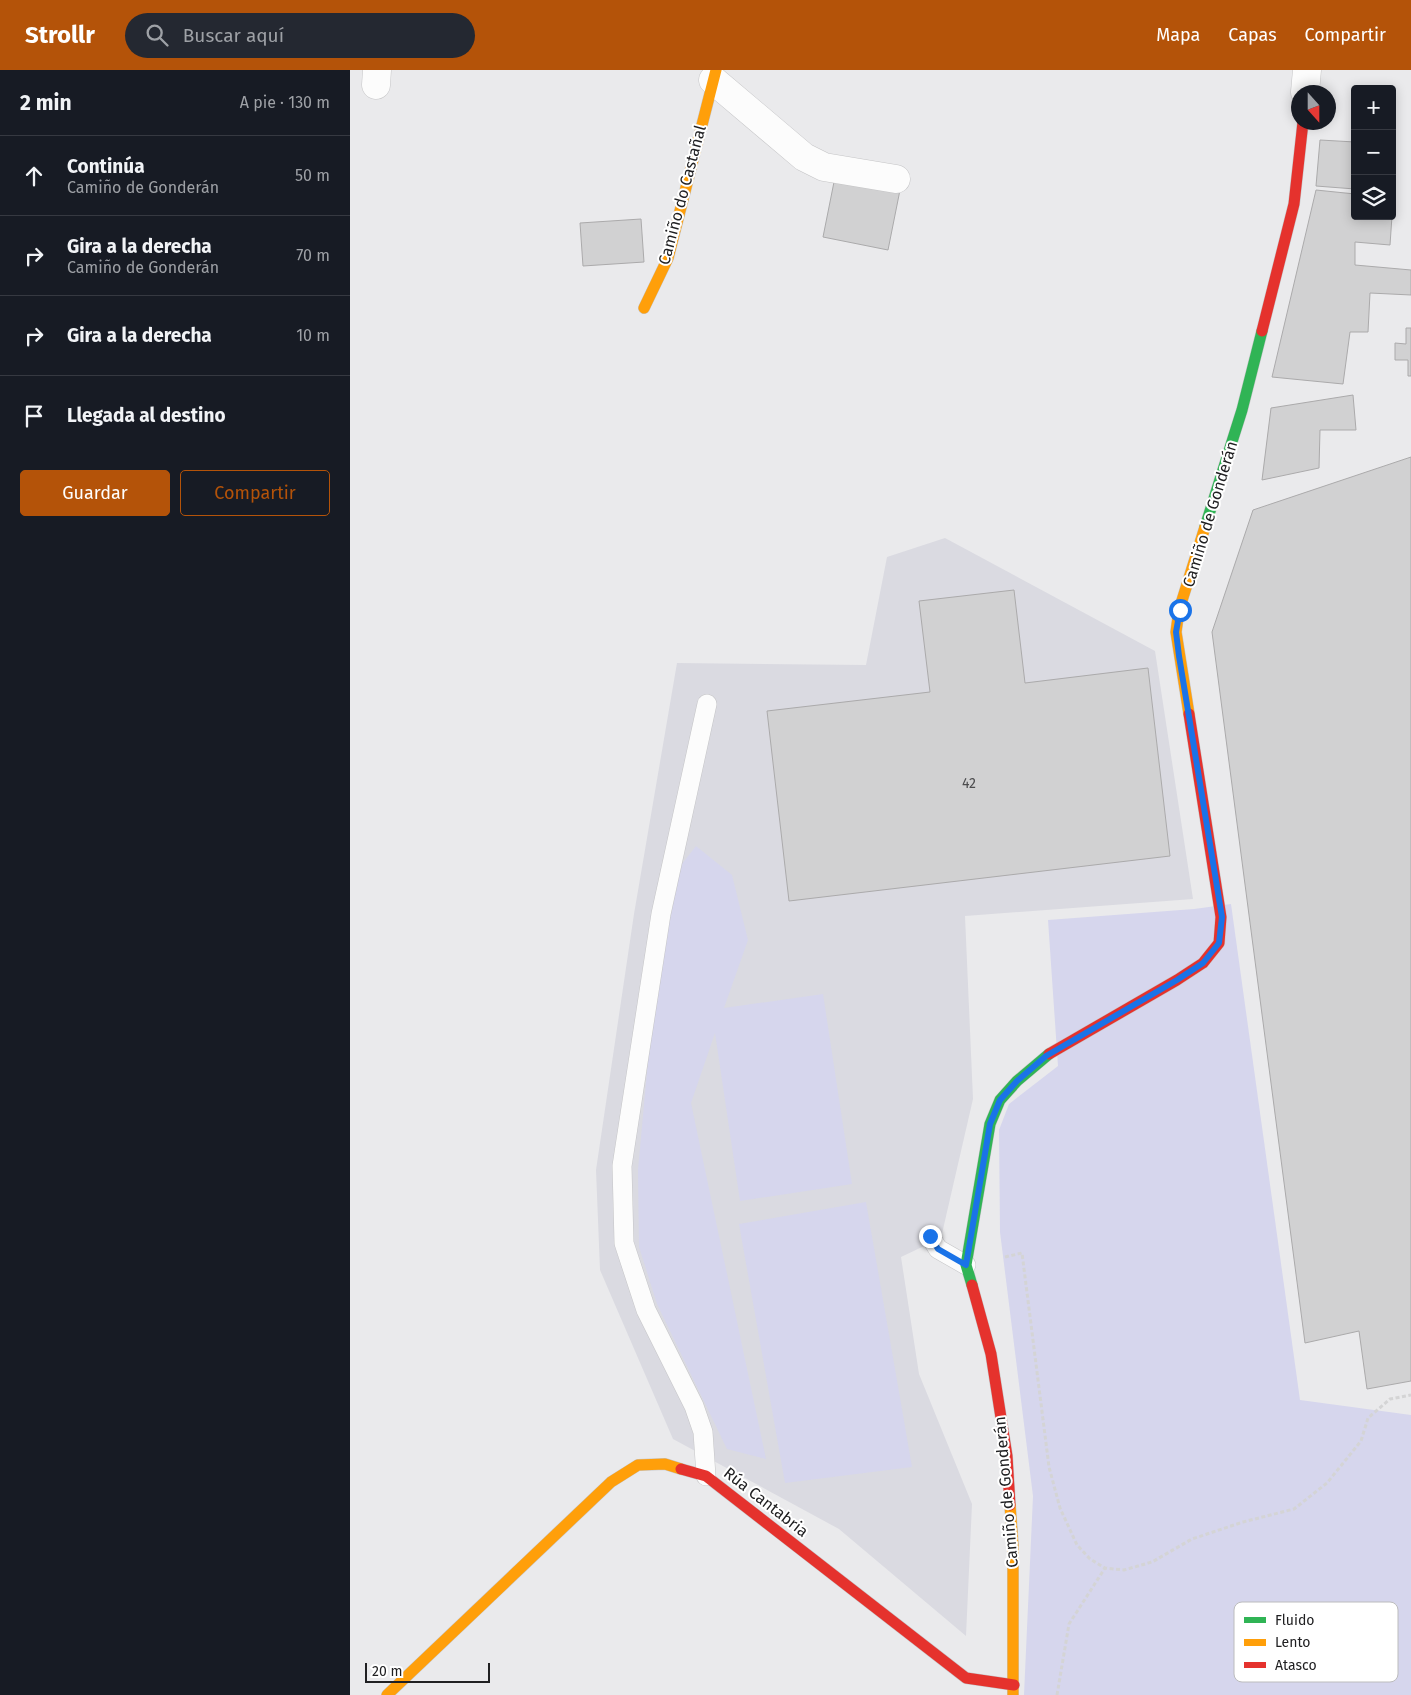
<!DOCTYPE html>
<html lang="es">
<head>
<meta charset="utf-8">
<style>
  body { margin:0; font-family:"Fira Sans",sans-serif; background:#242831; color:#f1f3f6 }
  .controls { position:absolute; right:15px; top:15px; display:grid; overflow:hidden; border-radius:5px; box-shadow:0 2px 12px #0003 }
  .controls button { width:45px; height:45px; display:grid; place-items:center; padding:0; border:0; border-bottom:1px solid #363941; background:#171b24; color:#f1f3f6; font:25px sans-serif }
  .compass { position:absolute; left:941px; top:15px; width:45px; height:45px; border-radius:50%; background:#171b24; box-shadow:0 2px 12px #0003; rotate:159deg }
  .scale { position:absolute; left:15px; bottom:12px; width:125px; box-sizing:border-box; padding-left:5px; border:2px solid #202022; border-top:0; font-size:14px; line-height:18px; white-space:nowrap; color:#202022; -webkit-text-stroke:4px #fff; paint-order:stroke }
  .stop { position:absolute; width:15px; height:15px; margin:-11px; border:4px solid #1a73e8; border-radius:50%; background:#fff }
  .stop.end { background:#1a73e8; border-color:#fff; box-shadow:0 1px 5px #0008 }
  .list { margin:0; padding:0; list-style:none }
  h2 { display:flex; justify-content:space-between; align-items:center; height:65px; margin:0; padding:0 20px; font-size:21px }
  h2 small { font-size:16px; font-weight:400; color:#9ea1a6 }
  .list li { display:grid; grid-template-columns:32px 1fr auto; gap:15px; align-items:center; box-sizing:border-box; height:80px; padding:0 20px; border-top:1px solid #363941 }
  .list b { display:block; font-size:19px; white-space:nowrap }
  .list p { margin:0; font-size:16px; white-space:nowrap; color:#9ea1a6 }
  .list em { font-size:16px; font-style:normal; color:#9ea1a6 }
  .actions { display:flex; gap:10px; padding:15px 20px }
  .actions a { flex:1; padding:11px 0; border:1px solid #b45309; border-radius:5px; text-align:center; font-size:18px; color:#b45309 }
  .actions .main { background:#b45309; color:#fff }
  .icon { flex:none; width:28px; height:28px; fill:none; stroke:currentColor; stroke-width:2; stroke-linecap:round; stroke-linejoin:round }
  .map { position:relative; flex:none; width:1061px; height:1625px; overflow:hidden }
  header { display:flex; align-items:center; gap:30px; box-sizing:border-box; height:70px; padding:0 25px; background:#b45309; color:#fff }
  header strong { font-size:24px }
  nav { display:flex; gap:28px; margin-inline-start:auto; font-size:18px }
  .search { width:350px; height:45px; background:#242831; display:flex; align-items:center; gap:12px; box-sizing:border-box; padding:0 18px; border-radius:28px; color:#9ea1a6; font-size:19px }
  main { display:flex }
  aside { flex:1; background:#171b24 }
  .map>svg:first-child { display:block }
  .built { fill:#dadae1 }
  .green { fill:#d6d6ed }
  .building { fill:#d1d1d2; stroke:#abaaab }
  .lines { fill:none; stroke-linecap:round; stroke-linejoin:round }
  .lane-casing { stroke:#c5c5c7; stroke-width:20 }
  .street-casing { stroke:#c5c5c7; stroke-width:29 }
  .fast-casing { stroke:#c5c5c7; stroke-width:12 }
  .slow-casing { stroke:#c5c5c7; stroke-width:12 }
  .jam-casing { stroke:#c5c5c7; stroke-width:12 }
  .path { stroke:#d4d4d5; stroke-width:3; stroke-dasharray:4 2.5; stroke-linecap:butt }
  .lane { stroke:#fcfcfc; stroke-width:19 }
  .street { stroke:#fcfcfc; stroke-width:28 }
  .fast { stroke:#30b455; stroke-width:11 }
  .slow { stroke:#ff9f0a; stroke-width:11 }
  .jam { stroke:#e5322d; stroke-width:11 }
  .route { stroke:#1a73e8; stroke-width:6 }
  .labels { text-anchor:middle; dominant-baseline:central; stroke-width:4; stroke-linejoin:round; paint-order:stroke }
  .number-label { font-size:14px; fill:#4c4c4e }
  .street-label { font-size:16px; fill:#202022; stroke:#fff }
  .key { fill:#fff; stroke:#bcbcbd; stroke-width:1 }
  .key-label { font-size:14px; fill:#202022 }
</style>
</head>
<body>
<header>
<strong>Strollr</strong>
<div class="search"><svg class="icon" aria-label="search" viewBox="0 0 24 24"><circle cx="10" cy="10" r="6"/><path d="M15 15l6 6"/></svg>Buscar aquí</div>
<nav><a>Mapa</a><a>Capas</a><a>Compartir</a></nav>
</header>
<main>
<aside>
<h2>2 min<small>A pie · 130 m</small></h2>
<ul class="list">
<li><svg class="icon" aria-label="ahead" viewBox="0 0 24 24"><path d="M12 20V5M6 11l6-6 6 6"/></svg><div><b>Continúa</b><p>Camiño de Gonderán</p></div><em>50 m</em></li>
<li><svg class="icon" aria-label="right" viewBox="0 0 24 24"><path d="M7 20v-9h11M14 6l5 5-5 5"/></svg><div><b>Gira a la derecha</b><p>Camiño de Gonderán</p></div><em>70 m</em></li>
<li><svg class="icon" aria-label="right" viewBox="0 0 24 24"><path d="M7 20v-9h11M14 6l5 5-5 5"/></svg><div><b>Gira a la derecha</b></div><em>10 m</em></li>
<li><svg class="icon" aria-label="arrive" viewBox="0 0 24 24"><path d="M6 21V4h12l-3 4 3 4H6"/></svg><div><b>Llegada al destino</b></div></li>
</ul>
<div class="actions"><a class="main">Guardar</a><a>Compartir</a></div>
</aside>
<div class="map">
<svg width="1061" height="1625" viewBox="0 0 1061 1625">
  <rect width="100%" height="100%" fill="#eaeaec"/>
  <path class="built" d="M 595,468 L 805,581 L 843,829 L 615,846 L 623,1029 L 591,1168 L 551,1187 L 569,1304 L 622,1434 L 616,1566 L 489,1459 L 323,1369 L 250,1200 L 246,1100 L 284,844 L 327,593 L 516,595 L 537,487 Z"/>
  <path class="green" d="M 346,776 L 382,805 L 398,870 L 374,938 L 473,924 L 502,1114 L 390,1131 L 365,963 L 341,1033 L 416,1389 L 377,1379 L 307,1234 L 289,1177 L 288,1100 L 314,817 Z
    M 881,834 L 950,1330 L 1061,1345 L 1061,1625 L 674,1625 L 683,1426 L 650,1162 L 649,1060 L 659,1034 L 708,996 L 698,850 L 844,839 Z
    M 516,1132 L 562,1397 L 435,1413 L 389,1154 Z"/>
  <path class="building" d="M 970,70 L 1005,72 L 1005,119 L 966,116 Z
    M 485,107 L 550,120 L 538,180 L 473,167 Z
    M 966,120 L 1005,124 L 1005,146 L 1042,146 L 1040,175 L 1005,172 L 1005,195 L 1061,200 L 1061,225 L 1020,223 L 1018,262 L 1000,262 L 993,314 L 922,307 Z
    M 291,149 L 294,192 L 233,196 L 230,153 Z
    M 1056,258 L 1061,258 L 1061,306 L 1058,306 L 1058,290 L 1045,290 L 1045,273 L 1056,274 Z
    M 1003,325 L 1006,360 L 970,360 L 969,398 L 912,410 L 921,338 Z
    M 1061,387 L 1061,1311 L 1017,1319 L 1009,1261 L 955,1273 L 862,562 L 903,440 Z
    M 664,520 L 675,613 L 798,598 L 820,786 L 439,831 L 417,641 L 580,622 L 569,531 Z"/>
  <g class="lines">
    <g class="lane-casing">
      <path id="lane" d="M 580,1166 L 588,1179 L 616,1195
        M 356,1406 L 353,1362 L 344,1336 L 296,1240 L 274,1173 L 272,1096 L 311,844 L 357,634"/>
    </g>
    <g class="street-casing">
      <path id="street" d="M 363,10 L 454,87 L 474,97 L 546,109
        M 26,15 L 27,0
        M 955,22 L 957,0"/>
    </g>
    <g class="fast-casing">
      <path id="fast" d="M 855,457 L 892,340 L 912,261
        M 622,1215 L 616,1195 L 640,1054 L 650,1030 L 667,1011 L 699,984"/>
    </g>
    <g class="slow-casing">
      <path id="slow" d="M 294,238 L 318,188 L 366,0
        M 839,644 L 826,562 L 829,540 L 855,457
        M 660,1435 L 663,1476 L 663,1625
        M 37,1625 L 261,1412 L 288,1395 L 315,1394 L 331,1399"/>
    </g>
    <g class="jam-casing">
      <path id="jam" d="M 912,261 L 944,134 L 953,52
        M 699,984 L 827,910 L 853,893 L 869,873 L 871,847 L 839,644
        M 622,1215 L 641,1284 L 657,1386 L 660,1435
        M 331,1399 L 356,1406 L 616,1608 L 664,1615"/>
    </g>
    <path class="path" d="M 655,1187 L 672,1183 L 699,1397 L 710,1438 L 727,1475 L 740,1489 L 755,1498 L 774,1500 L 802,1492 L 842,1469 L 893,1452 L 944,1439 L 977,1413 L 1011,1371 L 1018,1348 L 1040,1329 L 1061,1325
      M 707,1625 L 719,1554 L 755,1498"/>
    <use href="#lane" class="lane"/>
    <use href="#street" class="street"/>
    <use href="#fast" class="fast"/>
    <use href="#slow" class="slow"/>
    <use href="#jam" class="jam"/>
  </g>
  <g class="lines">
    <path class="route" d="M 580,1166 L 588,1179 L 616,1195 L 640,1054 L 650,1030 L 667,1011 L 696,986 L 827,910 L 853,893 L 869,873 L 872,847 L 829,586 L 826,562 L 830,540"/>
  </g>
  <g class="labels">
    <g class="number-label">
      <text x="619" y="713">42</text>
    </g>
    <g class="street-label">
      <text transform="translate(332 125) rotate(-75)">Camiño do Castañal</text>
      <text transform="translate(860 444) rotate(-73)">Camiño de Gonderán</text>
      <text transform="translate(656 1422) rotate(-95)">Camiño de Gonderán</text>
      <text transform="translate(416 1432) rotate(38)">Rúa Cantabria</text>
    </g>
  </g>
  <rect x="884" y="1532" width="164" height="80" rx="8" class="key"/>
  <rect x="894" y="1547" width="22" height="6" fill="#30b455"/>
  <rect x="894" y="1569" width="22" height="7" fill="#ff9f0a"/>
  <rect x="894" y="1592" width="22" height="6" fill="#e5322d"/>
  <g class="key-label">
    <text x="925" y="1555">Fluido</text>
    <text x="925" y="1577">Lento</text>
    <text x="925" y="1600">Atasco</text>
  </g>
</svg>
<div class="controls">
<button>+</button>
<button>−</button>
<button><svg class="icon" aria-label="layers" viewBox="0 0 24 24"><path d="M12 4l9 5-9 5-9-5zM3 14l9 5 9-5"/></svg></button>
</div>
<svg class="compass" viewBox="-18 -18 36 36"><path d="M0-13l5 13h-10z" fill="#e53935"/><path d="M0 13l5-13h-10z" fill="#9ea1a6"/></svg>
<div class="scale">20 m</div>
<div class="stop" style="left:830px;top:540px"></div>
<div class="stop end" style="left:580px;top:1166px"></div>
</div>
</main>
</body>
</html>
